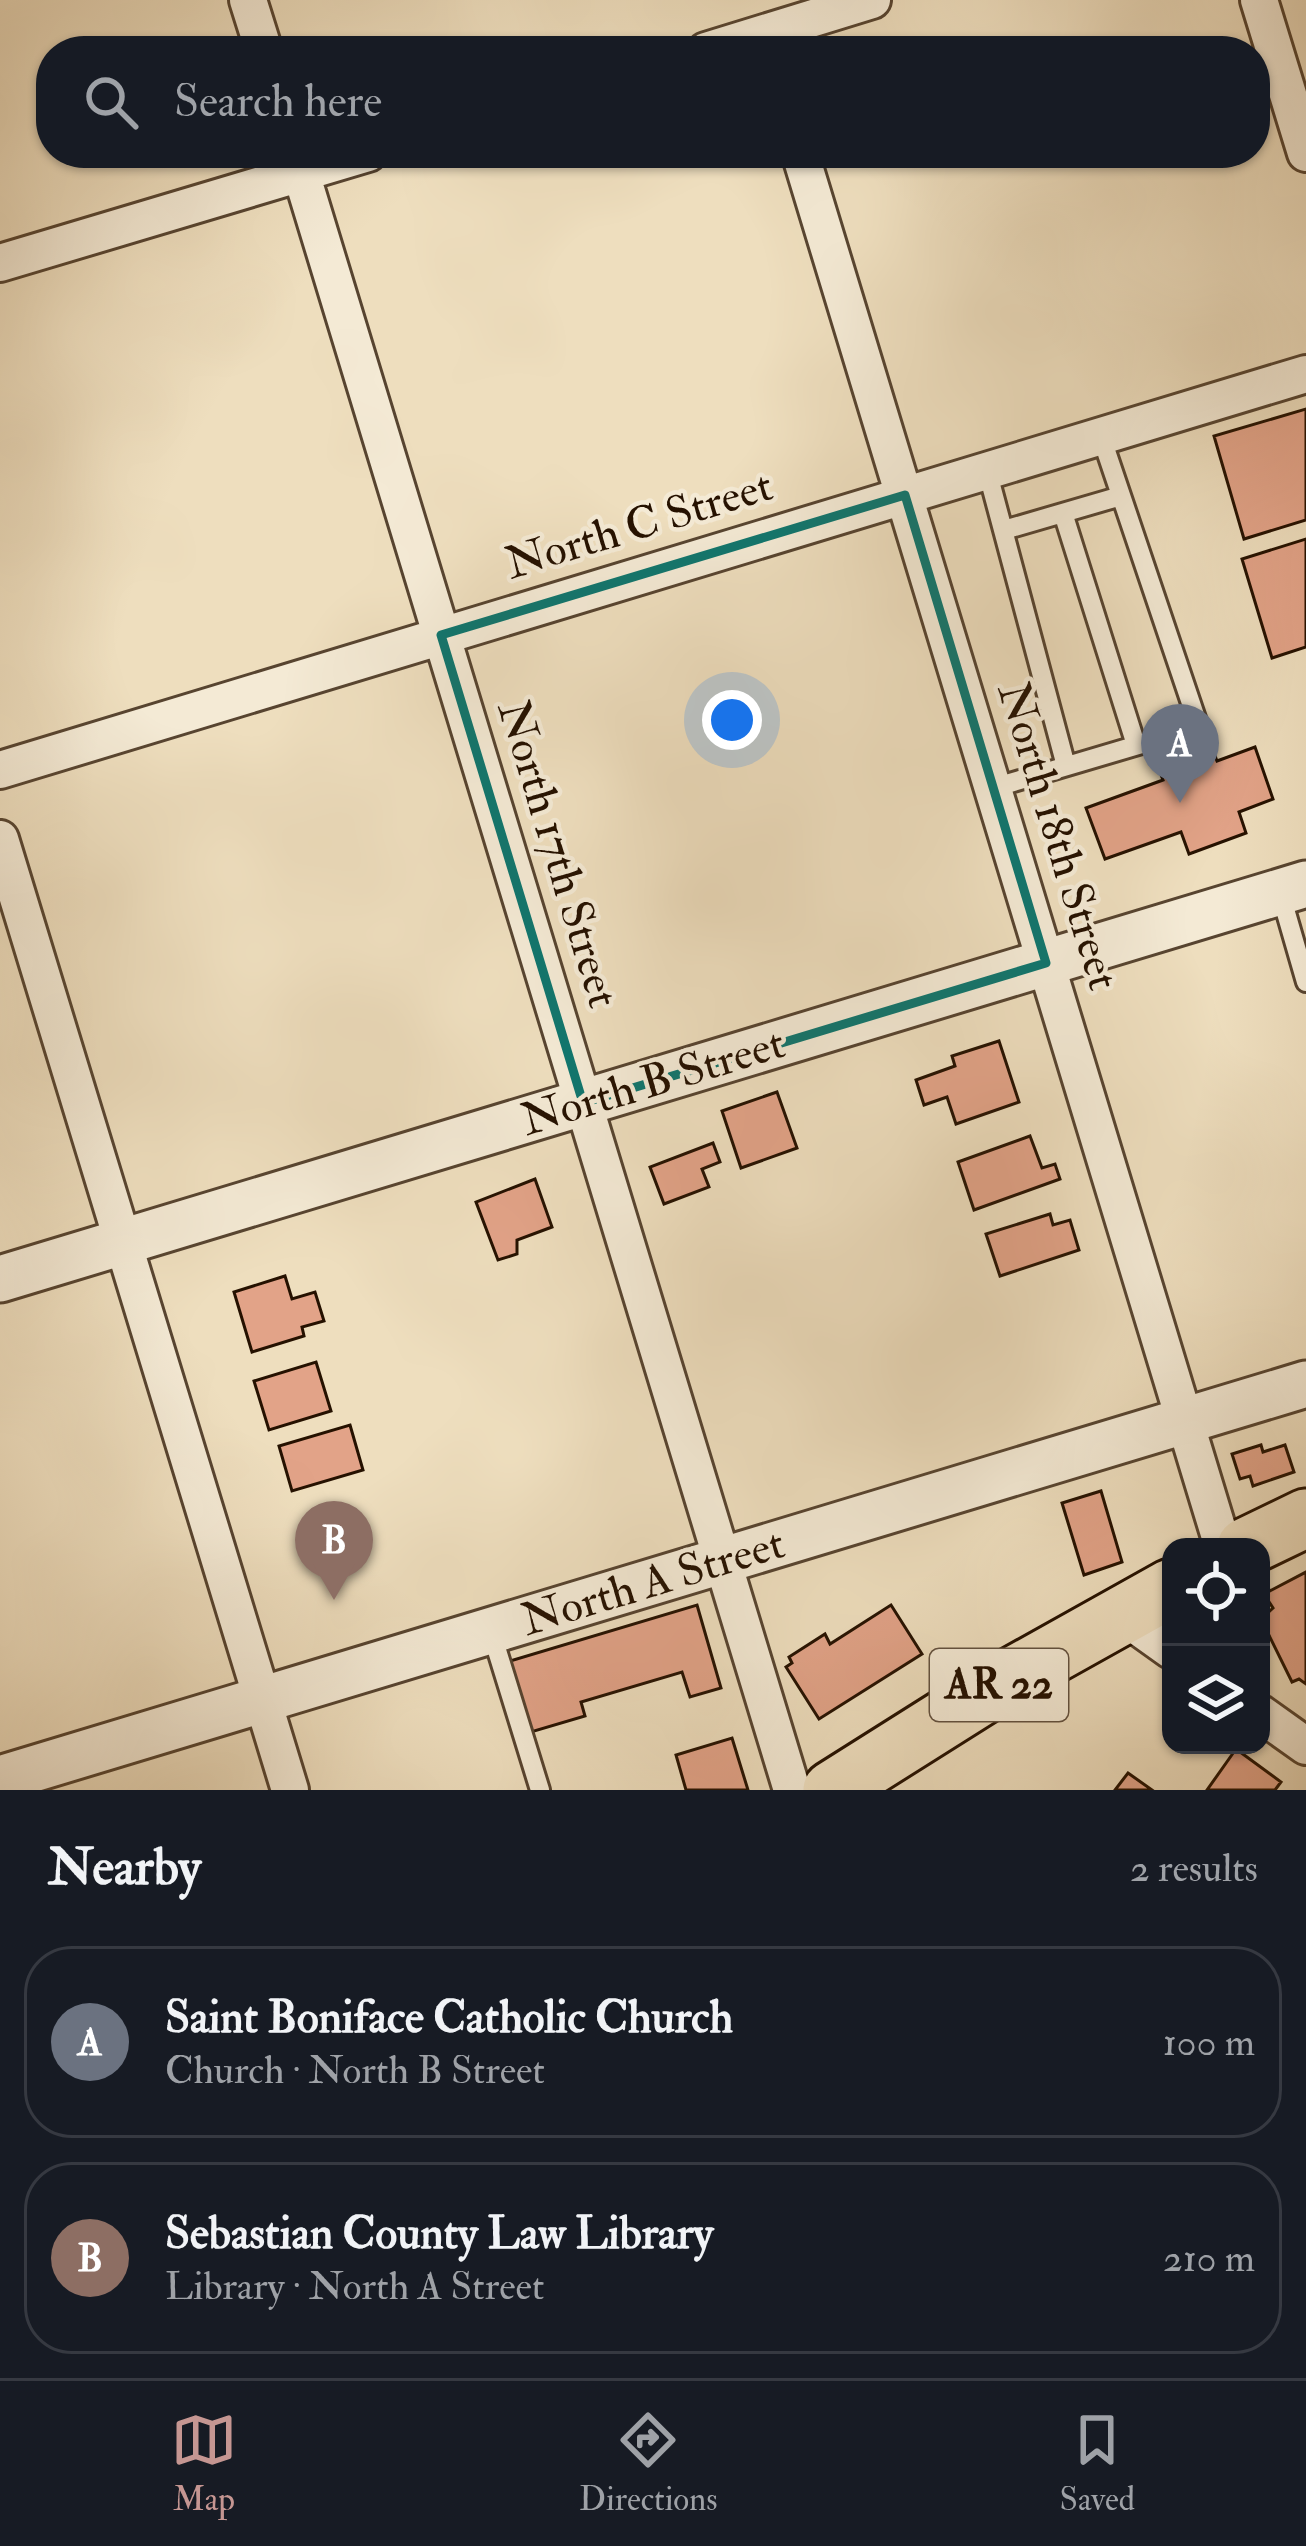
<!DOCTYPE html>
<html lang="en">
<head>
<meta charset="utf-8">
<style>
  body { margin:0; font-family:"IM FELL Double Pica",serif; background:#242831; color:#f1f3f6 }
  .controls { position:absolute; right:36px; bottom:36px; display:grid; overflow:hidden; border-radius:24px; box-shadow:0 3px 9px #0004 }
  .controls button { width:108px; height:108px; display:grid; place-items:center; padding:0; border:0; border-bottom:3px solid #363941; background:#171b24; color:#f1f3f6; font:60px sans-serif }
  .you { position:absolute; left:732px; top:720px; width:42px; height:42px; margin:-30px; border:9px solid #fff; border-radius:50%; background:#1a73e8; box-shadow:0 0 0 18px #1a73e833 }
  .badge { display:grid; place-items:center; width:78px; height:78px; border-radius:50%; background:#c59692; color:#fff; font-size:39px; font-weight:700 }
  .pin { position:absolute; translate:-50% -99px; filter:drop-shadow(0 3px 6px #0008) }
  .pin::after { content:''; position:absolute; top:63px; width:42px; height:36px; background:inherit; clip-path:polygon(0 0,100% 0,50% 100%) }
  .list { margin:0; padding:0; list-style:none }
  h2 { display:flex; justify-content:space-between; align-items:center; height:156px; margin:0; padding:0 48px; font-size:51px }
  h2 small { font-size:39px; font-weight:400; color:#9ea1a6 }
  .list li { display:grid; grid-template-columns:78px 1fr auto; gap:36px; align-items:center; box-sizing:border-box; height:192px; margin:0 24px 24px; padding:0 24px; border:3px solid #363941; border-radius:48px }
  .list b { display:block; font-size:45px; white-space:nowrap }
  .list p { margin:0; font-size:39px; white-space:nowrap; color:#9ea1a6 }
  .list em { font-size:39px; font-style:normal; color:#9ea1a6 }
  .icon { flex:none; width:66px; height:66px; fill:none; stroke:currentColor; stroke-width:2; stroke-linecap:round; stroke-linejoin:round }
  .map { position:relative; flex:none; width:1306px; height:1790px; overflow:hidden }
  .search { position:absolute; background:#171b24; box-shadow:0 3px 9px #0004; left:36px; right:36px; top:36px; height:132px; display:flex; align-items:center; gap:30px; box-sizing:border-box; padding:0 42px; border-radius:48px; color:#9ea1a6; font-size:45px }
  .sheet { height:588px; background:#171b24 }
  nav { display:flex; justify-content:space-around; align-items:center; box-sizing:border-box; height:168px; border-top:3px solid #363941; background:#171b24; font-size:33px; color:#9ea1a6 }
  nav a { display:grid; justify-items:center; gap:6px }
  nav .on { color:#c59692 }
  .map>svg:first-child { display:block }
  .building { fill:#e2a388; stroke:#251100; stroke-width:3 }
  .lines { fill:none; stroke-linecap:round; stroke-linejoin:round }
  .service-casing { stroke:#574430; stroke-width:24 }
  .minor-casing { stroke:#574430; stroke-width:42 }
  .tertiary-casing { stroke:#574430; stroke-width:51 }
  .primary-casing { stroke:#251100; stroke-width:63 }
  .service { stroke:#f4ead5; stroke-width:18 }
  .minor { stroke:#f4ead5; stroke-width:36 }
  .tertiary { stroke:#f4ead5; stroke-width:45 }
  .primary { stroke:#eedebe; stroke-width:57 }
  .marked { fill:none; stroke:#0f766e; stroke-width:9; stroke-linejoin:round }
  .labels { text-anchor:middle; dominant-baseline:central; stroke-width:9; stroke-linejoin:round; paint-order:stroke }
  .shield { fill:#f4ead5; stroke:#635240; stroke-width:3 }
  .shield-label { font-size:42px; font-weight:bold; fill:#251100 }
  .street-label { font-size:45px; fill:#251100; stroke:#f4ead5 }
</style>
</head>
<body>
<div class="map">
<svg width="1306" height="1790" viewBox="0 0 1306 1790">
  <rect width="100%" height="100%" fill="#eedebe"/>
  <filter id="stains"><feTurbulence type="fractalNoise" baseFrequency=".00167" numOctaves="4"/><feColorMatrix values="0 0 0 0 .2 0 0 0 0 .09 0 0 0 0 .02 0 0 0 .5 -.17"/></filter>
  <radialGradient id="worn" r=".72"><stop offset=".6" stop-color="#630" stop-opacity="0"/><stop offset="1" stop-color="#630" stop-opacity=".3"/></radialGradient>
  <path class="building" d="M 1306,409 L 1306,520 L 1244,539 L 1214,436 Z
    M 1306,539 L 1306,647 L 1272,658 L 1242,559 Z
    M 1210,743 L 1217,761 L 1255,747 L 1273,799 L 1239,812 L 1246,833 L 1189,854 L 1181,832 L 1105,859 L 1086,808 L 1163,780 L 1156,762 Z
    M 999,1041 L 1019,1102 L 956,1124 L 947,1097 L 924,1105 L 916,1080 L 955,1066 L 952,1056 Z
    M 777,1092 L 797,1148 L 741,1168 L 722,1111 Z
    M 1030,1136 L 1042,1168 L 1055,1164 L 1060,1179 L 974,1210 L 958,1162 Z
    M 713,1143 L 720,1162 L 702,1169 L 709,1187 L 664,1204 L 650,1167 Z
    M 535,1179 L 552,1227 L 517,1240 L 517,1254 L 498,1260 L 476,1202 Z
    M 1050,1214 L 1053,1225 L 1070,1220 L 1079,1250 L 1000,1276 L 986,1234 Z
    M 285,1276 L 292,1299 L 315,1292 L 324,1321 L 302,1327 L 304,1336 L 252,1352 L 234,1292 Z
    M 316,1362 L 331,1411 L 269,1430 L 254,1381 Z
    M 350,1425 L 363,1470 L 292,1491 L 279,1446 Z
    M 1261,1445 L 1263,1452 L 1285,1445 L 1294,1472 L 1253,1486 L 1250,1476 L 1240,1479 L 1232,1454 Z
    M 1101,1491 L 1122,1562 L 1084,1575 L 1062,1503 Z
    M 1306,1572 L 1306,1684 L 1299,1679 L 1292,1682 L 1261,1619 L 1273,1608 L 1264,1594 Z
    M 697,1605 L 721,1688 L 690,1697 L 682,1672 L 581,1702 L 585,1716 L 531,1732 L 510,1661 Z
    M 891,1605 L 922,1654 L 819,1719 L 786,1667 L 792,1663 L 789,1657 L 825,1634 L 830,1644 Z
    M 732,1738 L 748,1790 L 686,1790 L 676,1755 Z
    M 1236,1749 L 1281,1782 L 1275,1790 L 1207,1790 Z
    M 1128,1773 L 1152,1790 L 1115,1790 Z"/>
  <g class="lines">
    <g class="service-casing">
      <path id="service" d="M 987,470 L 1066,766
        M 1063,513 L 1136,745
        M 1004,530 L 1121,496
        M 993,788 L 1199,727 L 1101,436
        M 1280,892 L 1306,982
        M 491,1631 L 540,1790"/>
    </g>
    <g class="minor-casing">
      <path id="minor" d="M 248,0 L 264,51
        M 1259,0 L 1306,153
        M 706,51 L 872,0
        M 295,153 L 792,1790
        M 800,153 L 1223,1547
        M 0,263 L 368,153
        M 0,770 L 1306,374
        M 0,839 L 290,1790
        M 1122,1615 L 1171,1650
        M 1261,1714 L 1306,1746"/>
    </g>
    <g class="tertiary-casing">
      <path id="tertiary" d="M 0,1279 L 1306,884
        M 0,1779 L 1306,1384"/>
    </g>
    <g class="primary-casing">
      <path id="primary" d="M 1246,1547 L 1306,1518
        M 832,1790 L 1008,1679 L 1171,1588"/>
    </g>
    <use href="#service" class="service"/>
    <use href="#minor" class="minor"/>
    <use href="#tertiary" class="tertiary"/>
    <use href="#primary" class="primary"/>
  </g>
  <path class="marked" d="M 905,495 L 1046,963 L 583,1103 L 441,635 Z"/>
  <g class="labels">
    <rect class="shield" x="930" y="1649" width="138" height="72" rx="9"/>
    <g class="shield-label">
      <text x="999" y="1685">AR 22</text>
    </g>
    <g class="street-label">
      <text transform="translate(639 525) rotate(-17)">North C Street</text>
      <text transform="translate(1058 836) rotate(73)">North 18th Street</text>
      <text transform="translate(558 854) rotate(73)">North 17th Street</text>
      <text transform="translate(653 1082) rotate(-17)">North B Street</text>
      <text transform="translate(653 1582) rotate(-17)">North A Street</text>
    </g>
  </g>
  <rect width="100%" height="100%" filter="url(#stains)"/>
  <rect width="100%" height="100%" fill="url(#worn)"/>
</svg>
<div class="controls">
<button><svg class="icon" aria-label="locate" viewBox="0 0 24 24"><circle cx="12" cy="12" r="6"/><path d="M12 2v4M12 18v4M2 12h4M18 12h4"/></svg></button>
<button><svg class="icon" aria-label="layers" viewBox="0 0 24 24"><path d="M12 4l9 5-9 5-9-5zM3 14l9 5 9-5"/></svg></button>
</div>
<div class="you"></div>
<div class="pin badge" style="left:1180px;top:803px;background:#6b7280">A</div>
<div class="pin badge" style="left:334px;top:1600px;background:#8d6e63">B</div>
<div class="search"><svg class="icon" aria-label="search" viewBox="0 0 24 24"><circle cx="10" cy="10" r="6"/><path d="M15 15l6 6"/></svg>Search here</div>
</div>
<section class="sheet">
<h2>Nearby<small>2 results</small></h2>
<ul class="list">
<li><span class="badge" style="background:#6b7280">A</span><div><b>Saint Boniface Catholic Church</b><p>Church · North B Street</p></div><em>100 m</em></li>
<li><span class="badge" style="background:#8d6e63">B</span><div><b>Sebastian County Law Library</b><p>Library · North A Street</p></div><em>210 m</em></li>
</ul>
</section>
<nav>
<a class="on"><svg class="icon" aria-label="map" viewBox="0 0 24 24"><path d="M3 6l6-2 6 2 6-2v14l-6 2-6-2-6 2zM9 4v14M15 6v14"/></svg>Map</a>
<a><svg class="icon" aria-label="directions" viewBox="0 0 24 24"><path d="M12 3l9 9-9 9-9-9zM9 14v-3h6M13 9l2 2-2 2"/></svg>Directions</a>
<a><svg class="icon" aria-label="saved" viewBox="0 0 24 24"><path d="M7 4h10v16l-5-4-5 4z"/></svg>Saved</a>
</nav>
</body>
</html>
